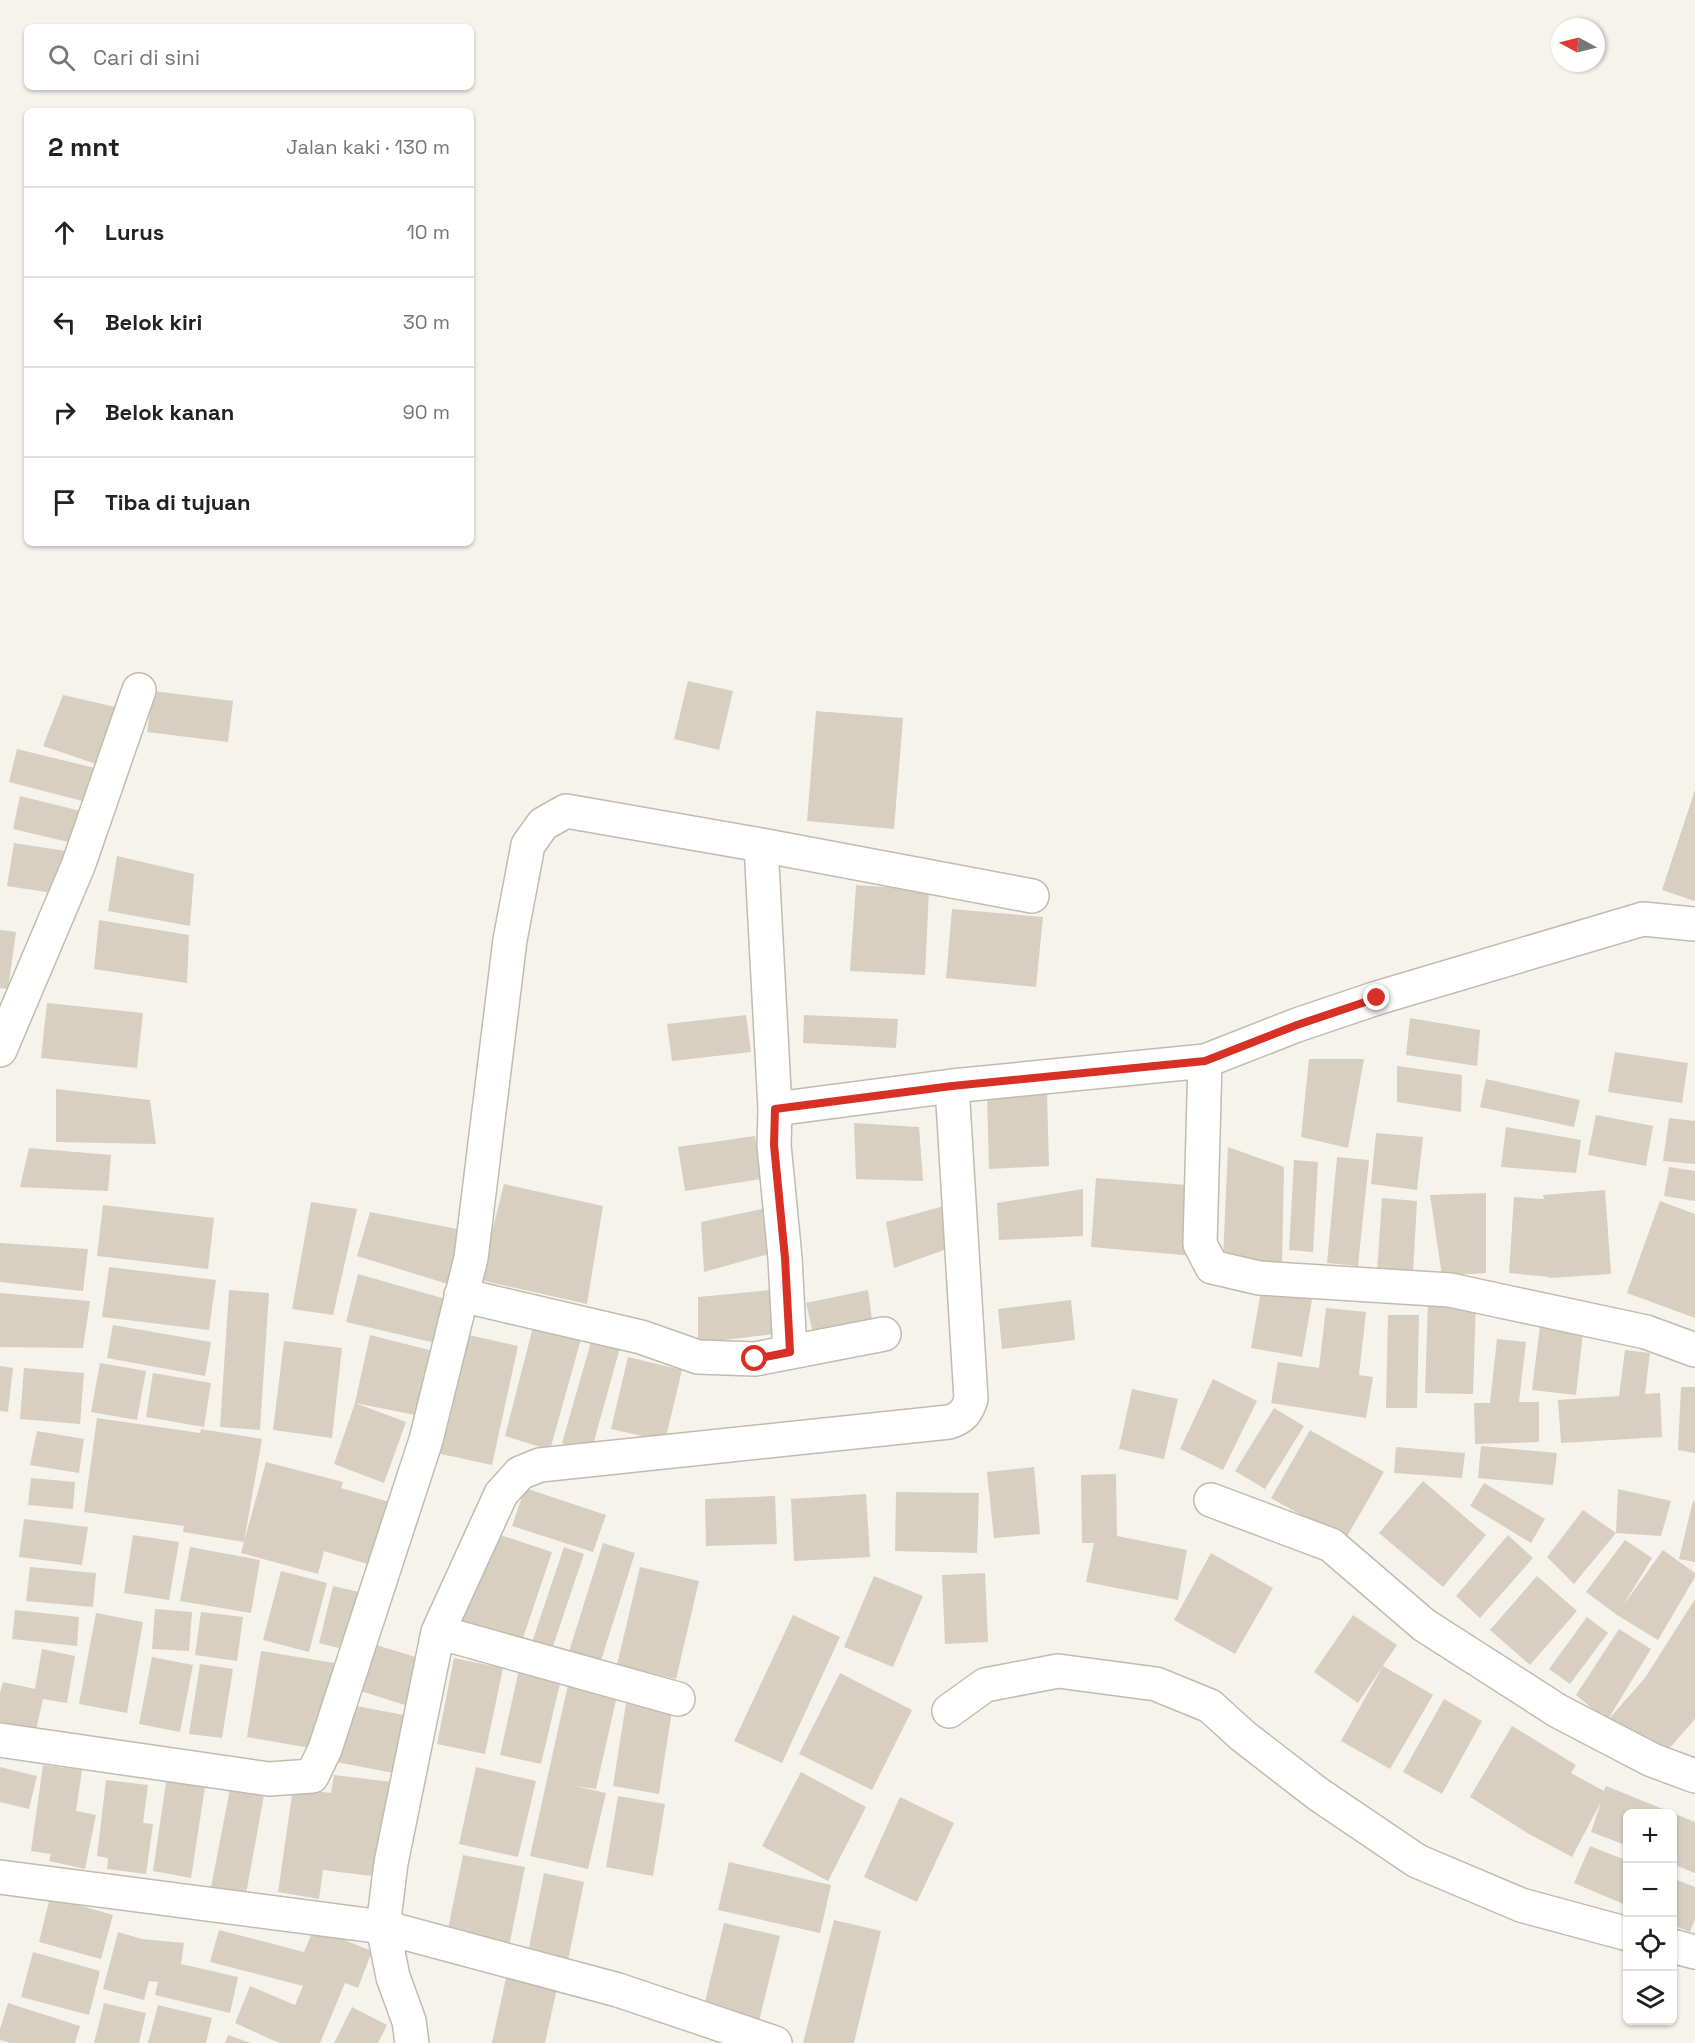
<!DOCTYPE html>
<html lang="id">
<head>
<meta charset="utf-8">
<style>
  body { margin:0; font-family:"Space Grotesk",sans-serif; background:#f6f6f6; color:#222 }
  .controls { position:absolute; right:18px; bottom:18px; display:grid; overflow:hidden; border-radius:9px; box-shadow:0 2px 4px #0004 }
  .controls button { width:54px; height:54px; display:grid; place-items:center; padding:0; border:0; border-bottom:2px solid #e0e0e0; background:#fff; color:#222; font:30px sans-serif }
  .compass { position:absolute; left:1551px; top:18px; width:54px; height:54px; border-radius:50%; background:#fff; box-shadow:0 2px 4px #0004; rotate:277deg }
  .stop { position:absolute; width:18px; height:18px; margin:-14px; border:4px solid #d93025; border-radius:50%; background:#fff }
  .stop.end { background:#d93025; border-color:#fff; box-shadow:0 2px 6px #0008 }
  .list { margin:0; padding:0; list-style:none }
  h2 { display:flex; justify-content:space-between; align-items:center; height:78px; margin:0; padding:0 24px; font-size:26px }
  h2 small { font-size:20px; font-weight:400; color:#767676 }
  .list li { display:grid; grid-template-columns:39px 1fr auto; gap:18px; align-items:center; box-sizing:border-box; height:90px; padding:0 24px; border-top:2px solid #e0e0e0 }
  .list b { display:block; font-size:22px; white-space:nowrap }
  .list em { font-size:20px; font-style:normal; color:#767676 }
  .icon { flex:none; width:33px; height:33px; fill:none; stroke:currentColor; stroke-width:2; stroke-linecap:round; stroke-linejoin:round }
  .map { position:relative; flex:none; width:1695px; height:2043px; overflow:hidden }
  .search { position:absolute; background:#fff; box-shadow:0 2px 4px #0004; left:24px; top:24px; width:450px; height:66px; display:flex; align-items:center; gap:15px; box-sizing:border-box; padding:0 21px; border-radius:9px; color:#767676; font-size:22px }
  .panel { position:absolute; background:#fff; box-shadow:0 2px 4px #0004; left:24px; top:108px; width:450px; height:438px; border-radius:9px }
  .map>svg:first-child { display:block }
  .building { fill:#d8cfc1 }
  .lines { fill:none; stroke-linecap:round; stroke-linejoin:round }
  .street-casing { stroke:#c2bbae; stroke-width:36 }
  .street { stroke:#fff; stroke-width:33 }
  .route { stroke:#d93025; stroke-width:8 }
</style>
</head>
<body>
<div class="map">
<svg width="1695" height="2043" viewBox="0 0 1695 2043">
  <rect width="100%" height="100%" fill="#f6f3ec"/>
  <path class="building" d="M 688,681 L 733,691 L 719,750 L 674,739 Z
    M 153,691 L 233,701 L 228,742 L 147,732 Z
    M 63,695 L 124,709 L 105,767 L 43,746 Z
    M 816,711 L 903,718 L 894,829 L 807,821 Z
    M 17,749 L 103,770 L 94,804 L 9,782 Z
    M 1695,790 L 1695,901 L 1662,890 Z
    M 20,796 L 85,812 L 77,844 L 13,829 Z
    M 14,843 L 72,852 L 65,895 L 7,886 Z
    M 117,856 L 194,874 L 190,926 L 108,911 Z
    M 856,885 L 929,890 L 925,975 L 850,971 Z
    M 952,909 L 1043,917 L 1036,987 L 946,978 Z
    M 99,920 L 189,935 L 187,983 L 94,969 Z
    M 0,930 L 16,932 L 8,989 L 0,988 Z
    M 47,1003 L 143,1013 L 137,1068 L 41,1058 Z
    M 746,1015 L 751,1052 L 672,1061 L 667,1024 Z
    M 804,1015 L 898,1019 L 896,1048 L 803,1043 Z
    M 1410,1018 L 1480,1030 L 1477,1066 L 1406,1055 Z
    M 1615,1052 L 1688,1063 L 1682,1103 L 1608,1092 Z
    M 1309,1059 L 1364,1059 L 1348,1148 L 1301,1137 Z
    M 1397,1066 L 1462,1075 L 1461,1112 L 1397,1102 Z
    M 1486,1079 L 1580,1100 L 1574,1127 L 1480,1107 Z
    M 56,1089 L 150,1100 L 156,1144 L 56,1142 Z
    M 1047,1092 L 1049,1166 L 989,1169 L 987,1094 Z
    M 1596,1115 L 1653,1126 L 1646,1166 L 1588,1155 Z
    M 1669,1118 L 1695,1121 L 1695,1164 L 1663,1161 Z
    M 854,1123 L 919,1127 L 923,1181 L 856,1179 Z
    M 1506,1127 L 1581,1140 L 1576,1173 L 1501,1167 Z
    M 1376,1133 L 1423,1137 L 1417,1190 L 1371,1184 Z
    M 755,1136 L 761,1179 L 685,1191 L 678,1147 Z
    M 1228,1147 L 1284,1167 L 1282,1267 L 1223,1259 Z
    M 29,1148 L 111,1155 L 108,1191 L 20,1187 Z
    M 1337,1157 L 1369,1160 L 1358,1266 L 1327,1263 Z
    M 1294,1160 L 1318,1162 L 1313,1252 L 1289,1250 Z
    M 1669,1167 L 1695,1171 L 1695,1201 L 1664,1196 Z
    M 1096,1178 L 1200,1186 L 1194,1256 L 1091,1247 Z
    M 504,1184 L 603,1206 L 587,1304 L 480,1280 Z
    M 1083,1189 L 1083,1236 L 999,1240 L 997,1203 Z
    M 1605,1190 L 1611,1274 L 1549,1278 L 1549,1277 L 1509,1273 L 1514,1197 L 1544,1199 L 1543,1195 Z
    M 1486,1193 L 1486,1273 L 1442,1276 L 1430,1195 Z
    M 1382,1198 L 1417,1201 L 1413,1273 L 1377,1272 Z
    M 1660,1201 L 1695,1214 L 1695,1318 L 1627,1293 Z
    M 311,1202 L 357,1209 L 333,1315 L 292,1309 Z
    M 103,1205 L 214,1218 L 208,1269 L 97,1256 Z
    M 776,1206 L 776,1252 L 704,1272 L 701,1222 Z
    M 944,1206 L 955,1246 L 894,1268 L 886,1222 Z
    M 370,1212 L 468,1231 L 451,1285 L 357,1256 Z
    M 0,1243 L 88,1249 L 83,1291 L 0,1282 Z
    M 109,1267 L 216,1280 L 209,1330 L 102,1317 Z
    M 358,1274 L 456,1302 L 444,1345 L 346,1322 Z
    M 1262,1285 L 1313,1294 L 1302,1357 L 1251,1348 Z
    M 229,1290 L 269,1293 L 260,1430 L 220,1427 Z
    M 771,1290 L 775,1334 L 698,1343 L 698,1297 Z
    M 868,1290 L 873,1327 L 815,1342 L 806,1303 Z
    M 0,1293 L 90,1301 L 83,1348 L 0,1347 Z
    M 1071,1300 L 1075,1340 L 1002,1349 L 998,1309 Z
    M 1428,1300 L 1476,1302 L 1473,1394 L 1425,1393 Z
    M 1326,1308 L 1366,1312 L 1359,1375 L 1373,1377 L 1366,1418 L 1271,1403 L 1278,1362 L 1319,1368 Z
    M 1388,1315 L 1419,1315 L 1417,1408 L 1386,1408 Z
    M 1541,1318 L 1584,1323 L 1576,1395 L 1532,1390 Z
    M 534,1323 L 583,1332 L 550,1450 L 505,1436 Z
    M 113,1325 L 211,1342 L 205,1376 L 107,1358 Z
    M 595,1328 L 623,1337 L 591,1452 L 562,1443 Z
    M 460,1333 L 518,1346 L 492,1465 L 432,1452 Z
    M 370,1335 L 437,1352 L 420,1416 L 355,1403 L 406,1422 L 384,1483 L 334,1464 L 355,1403 Z
    M 1497,1339 L 1526,1342 L 1519,1402 L 1539,1402 L 1539,1442 L 1475,1444 L 1474,1403 L 1490,1403 Z
    M 284,1341 L 342,1348 L 332,1438 L 273,1430 Z
    M 1625,1350 L 1650,1353 L 1645,1394 L 1660,1393 L 1662,1437 L 1561,1443 L 1558,1400 L 1619,1396 Z
    M 628,1357 L 682,1370 L 665,1441 L 611,1429 Z
    M 100,1363 L 146,1371 L 137,1420 L 91,1412 Z
    M 0,1366 L 13,1368 L 8,1412 L 0,1411 Z
    M 24,1368 L 84,1373 L 80,1424 L 20,1419 Z
    M 153,1373 L 211,1383 L 204,1427 L 146,1417 Z
    M 1213,1379 L 1257,1401 L 1223,1470 L 1180,1449 Z
    M 1681,1387 L 1695,1387 L 1695,1453 L 1678,1450 Z
    M 1132,1389 L 1178,1399 L 1164,1459 L 1119,1449 Z
    M 1274,1408 L 1304,1426 L 1265,1489 L 1235,1471 Z
    M 97,1418 L 200,1433 L 201,1429 L 262,1439 L 244,1542 L 183,1532 L 184,1526 L 84,1512 Z
    M 1310,1430 L 1384,1472 L 1345,1540 L 1271,1498 Z
    M 37,1431 L 84,1439 L 79,1473 L 30,1465 Z
    M 1481,1446 L 1557,1453 L 1553,1485 L 1478,1478 Z
    M 1396,1447 L 1465,1453 L 1462,1478 L 1394,1473 Z
    M 266,1462 L 343,1482 L 341,1488 L 400,1505 L 381,1568 L 324,1551 L 318,1574 L 241,1553 Z
    M 1034,1467 L 1040,1534 L 994,1538 L 987,1472 Z
    M 1116,1474 L 1117,1536 L 1187,1550 L 1178,1600 L 1086,1582 L 1094,1543 L 1082,1543 L 1081,1475 Z
    M 31,1478 L 75,1482 L 73,1509 L 28,1505 Z
    M 1423,1481 L 1486,1535 L 1443,1587 L 1379,1533 Z
    M 1484,1483 L 1545,1519 L 1531,1543 L 1470,1506 Z
    M 525,1488 L 606,1515 L 593,1552 L 512,1526 Z
    M 1618,1489 L 1671,1501 L 1661,1536 L 1616,1533 L 1574,1584 L 1547,1557 L 1583,1510 L 1616,1533 Z
    M 896,1492 L 979,1493 L 977,1553 L 895,1551 Z
    M 866,1494 L 870,1557 L 794,1561 L 791,1499 Z
    M 775,1496 L 777,1544 L 706,1546 L 705,1499 Z
    M 1693,1501 L 1695,1502 L 1695,1562 L 1679,1559 Z
    M 24,1519 L 88,1527 L 82,1565 L 19,1557 Z
    M 491,1532 L 552,1552 L 520,1647 L 458,1626 Z
    M 133,1535 L 179,1542 L 169,1600 L 124,1593 Z
    M 1508,1535 L 1533,1558 L 1480,1618 L 1456,1596 Z
    M 1625,1540 L 1652,1558 L 1622,1607 L 1663,1550 L 1695,1573 L 1695,1577 L 1658,1640 L 1617,1615 L 1586,1592 Z
    M 603,1543 L 635,1553 L 599,1667 L 567,1658 Z
    M 190,1547 L 260,1560 L 251,1613 L 180,1601 Z
    M 564,1547 L 584,1554 L 550,1655 L 530,1648 Z
    M 1211,1553 L 1273,1588 L 1235,1654 L 1174,1620 Z
    M 30,1567 L 96,1573 L 93,1607 L 26,1601 Z
    M 640,1567 L 699,1581 L 676,1679 L 617,1665 Z
    M 281,1571 L 327,1583 L 309,1652 L 263,1640 Z
    M 985,1573 L 988,1642 L 945,1644 L 942,1575 Z
    M 874,1576 L 923,1596 L 893,1667 L 844,1647 Z
    M 1537,1576 L 1577,1611 L 1530,1665 L 1490,1630 Z
    M 333,1586 L 364,1593 L 350,1651 L 319,1643 Z
    M 1695,1599 L 1695,1719 L 1661,1758 L 1607,1721 L 1645,1678 Z
    M 155,1609 L 192,1612 L 189,1651 L 152,1649 Z
    M 15,1610 L 79,1617 L 77,1646 L 12,1639 Z
    M 201,1612 L 243,1617 L 237,1661 L 195,1655 Z
    M 96,1613 L 143,1622 L 127,1713 L 79,1704 Z
    M 793,1615 L 840,1637 L 782,1763 L 734,1741 Z
    M 1353,1615 L 1397,1645 L 1358,1703 L 1314,1672 Z
    M 1587,1617 L 1608,1633 L 1570,1684 L 1549,1669 Z
    M 1619,1629 L 1651,1649 L 1607,1721 L 1576,1695 Z
    M 363,1641 L 419,1658 L 405,1705 L 348,1687 Z
    M 42,1649 L 75,1656 L 67,1703 L 43,1699 L 36,1730 L 0,1722 L 0,1693 L 3,1682 L 35,1689 Z
    M 261,1651 L 335,1663 L 322,1750 L 247,1737 Z
    M 152,1657 L 193,1665 L 180,1732 L 139,1724 Z
    M 454,1658 L 503,1668 L 485,1754 L 437,1744 Z
    M 200,1664 L 233,1669 L 222,1738 L 189,1734 Z
    M 520,1665 L 562,1675 L 541,1764 L 500,1755 Z
    M 1383,1666 L 1433,1695 L 1390,1769 L 1341,1741 Z
    M 840,1673 L 912,1710 L 872,1790 L 799,1754 Z
    M 569,1680 L 618,1691 L 596,1789 L 575,1786 L 606,1793 L 588,1869 L 530,1856 Z
    M 627,1697 L 673,1704 L 659,1794 L 613,1786 Z
    M 1444,1699 L 1482,1721 L 1442,1794 L 1403,1772 Z
    M 341,1703 L 414,1717 L 404,1775 L 331,1761 Z
    M 1512,1726 L 1576,1765 L 1571,1773 L 1604,1791 L 1606,1786 L 1695,1822 L 1695,1873 L 1672,1864 L 1672,1814 L 1628,1814 L 1628,1846 L 1591,1832 L 1601,1802 L 1572,1857 L 1529,1834 L 1470,1797 Z
    M 43,1765 L 82,1770 L 76,1811 L 96,1815 L 85,1869 L 49,1861 L 51,1854 L 31,1851 Z
    M 0,1767 L 37,1776 L 29,1809 L 0,1802 Z
    M 476,1767 L 536,1781 L 518,1857 L 459,1844 Z
    M 168,1769 L 207,1774 L 191,1878 L 153,1871 Z
    M 801,1772 L 866,1807 L 828,1881 L 762,1846 Z
    M 334,1775 L 392,1782 L 380,1877 L 323,1870 L 319,1899 L 278,1892 L 293,1788 L 331,1793 Z
    M 106,1780 L 148,1785 L 143,1823 L 153,1824 L 146,1874 L 107,1869 L 108,1858 L 97,1856 Z
    M 230,1789 L 264,1795 L 246,1894 L 211,1887 Z
    M 618,1796 L 665,1804 L 653,1876 L 606,1867 Z
    M 900,1797 L 954,1823 L 917,1902 L 864,1877 Z
    M 1590,1846 L 1628,1861 L 1628,1906 L 1574,1883 Z
    M 463,1855 L 525,1867 L 508,1952 L 446,1939 Z
    M 729,1862 L 831,1885 L 820,1933 L 718,1910 Z
    M 544,1873 L 584,1882 L 566,1970 L 526,1962 Z
    M 1672,1878 L 1695,1887 L 1695,1919 L 1690,1932 L 1672,1925 Z
    M 50,1897 L 113,1915 L 101,1959 L 39,1942 Z
    M 834,1920 L 881,1931 L 854,2043 L 803,2043 Z
    M 724,1923 L 780,1936 L 759,2021 L 704,2006 Z
    M 314,1928 L 372,1951 L 358,1988 L 345,1983 L 320,2043 L 279,2043 L 235,2023 L 250,1986 L 295,2005 L 303,1986 L 210,1962 L 219,1930 L 304,1952 Z
    M 118,1932 L 142,1939 L 184,1943 L 181,1964 L 238,1977 L 230,2013 L 155,1995 L 158,1982 L 149,1981 L 144,2000 L 103,1989 Z
    M 33,1952 L 100,1971 L 89,2015 L 21,1997 Z
    M 507,1973 L 558,1984 L 545,2043 L 492,2043 Z
    M 8,2003 L 80,2026 L 75,2043 L 11,2043 L 0,2040 L 0,2029 Z
    M 104,2003 L 146,2013 L 139,2043 L 94,2043 Z
    M 158,2005 L 212,2018 L 206,2043 L 148,2043 Z
    M 352,2007 L 387,2025 L 378,2043 L 334,2043 Z
    M 228,2035 L 251,2043 L 225,2043 Z"/>
  <g class="lines">
    <g class="street-casing">
      <path id="street" d="M 761,845 L 775,1109 L 774,1145 L 785,1258 L 790,1352
        M 0,1050 L 78,866 L 139,690
        M 1205,1061 L 1200,1244 L 1212,1267 L 1259,1278 L 1450,1290 L 1646,1332 L 1695,1350
        M 775,1109 L 952,1086 L 1205,1061 L 1297,1025 L 1377,998 L 1643,919 L 1695,924
        M 461,1295 L 641,1337 L 698,1357 L 755,1359 L 884,1334
        M 1211,1500 L 1331,1545 L 1424,1625 L 1558,1711 L 1652,1760 L 1695,1776
        M 438,1632 L 678,1699
        M 949,1711 L 985,1685 L 1058,1671 L 1156,1684 L 1210,1706 L 1243,1736 L 1318,1794 L 1417,1861 L 1521,1905 L 1628,1934
        M 0,1740 L 269,1779 L 312,1776 L 325,1749 L 426,1440 L 471,1258 L 510,940 L 528,845 L 543,824 L 566,811 L 761,845 L 1032,896
        M 0,1877 L 383,1927 L 618,1990 L 775,2043
        M 1672,1946 L 1695,1952
        M 412,2043 L 409,2021 L 393,1977 L 383,1927 L 391,1863 L 438,1632 L 501,1494 L 520,1473 L 540,1465 L 949,1422 C 962,1418 967,1412 971,1399 L 952,1086"/>
    </g>
    <use href="#street" class="street"/>
  </g>
  <g class="lines">
    <path class="route" d="M 755,1359 L 790,1352 L 785,1258 L 774,1145 L 775,1109 L 952,1086 L 1205,1061 L 1297,1025 L 1377,998"/>
  </g>
</svg>
<div class="controls">
<button>+</button>
<button>−</button>
<button><svg class="icon" aria-label="locate" viewBox="0 0 24 24"><circle cx="12" cy="12" r="6"/><path d="M12 2v4M12 18v4M2 12h4M18 12h4"/></svg></button>
<button><svg class="icon" aria-label="layers" viewBox="0 0 24 24"><path d="M12 4l9 5-9 5-9-5zM3 14l9 5 9-5"/></svg></button>
</div>
<svg class="compass" viewBox="-18 -18 36 36"><path d="M0-13l5 13h-10z" fill="#e53935"/><path d="M0 13l5-13h-10z" fill="#767676"/></svg>
<div class="stop" style="left:755px;top:1359px"></div>
<div class="stop end" style="left:1377px;top:998px"></div>
<div class="search"><svg class="icon" aria-label="search" viewBox="0 0 24 24"><circle cx="10" cy="10" r="6"/><path d="M15 15l6 6"/></svg>Cari di sini</div>
<section class="panel">
<h2>2 mnt<small>Jalan kaki · 130 m</small></h2>
<ul class="list">
<li><svg class="icon" aria-label="ahead" viewBox="0 0 24 24"><path d="M12 20V5M6 11l6-6 6 6"/></svg><div><b>Lurus</b></div><em>10 m</em></li>
<li><svg class="icon" aria-label="left" viewBox="0 0 24 24"><path d="M17 20v-9H6M10 6l-5 5 5 5"/></svg><div><b>Belok kiri</b></div><em>30 m</em></li>
<li><svg class="icon" aria-label="right" viewBox="0 0 24 24"><path d="M7 20v-9h11M14 6l5 5-5 5"/></svg><div><b>Belok kanan</b></div><em>90 m</em></li>
<li><svg class="icon" aria-label="arrive" viewBox="0 0 24 24"><path d="M6 21V4h12l-3 4 3 4H6"/></svg><div><b>Tiba di tujuan</b></div></li>
</ul>
</section>
</div>
</body>
</html>
